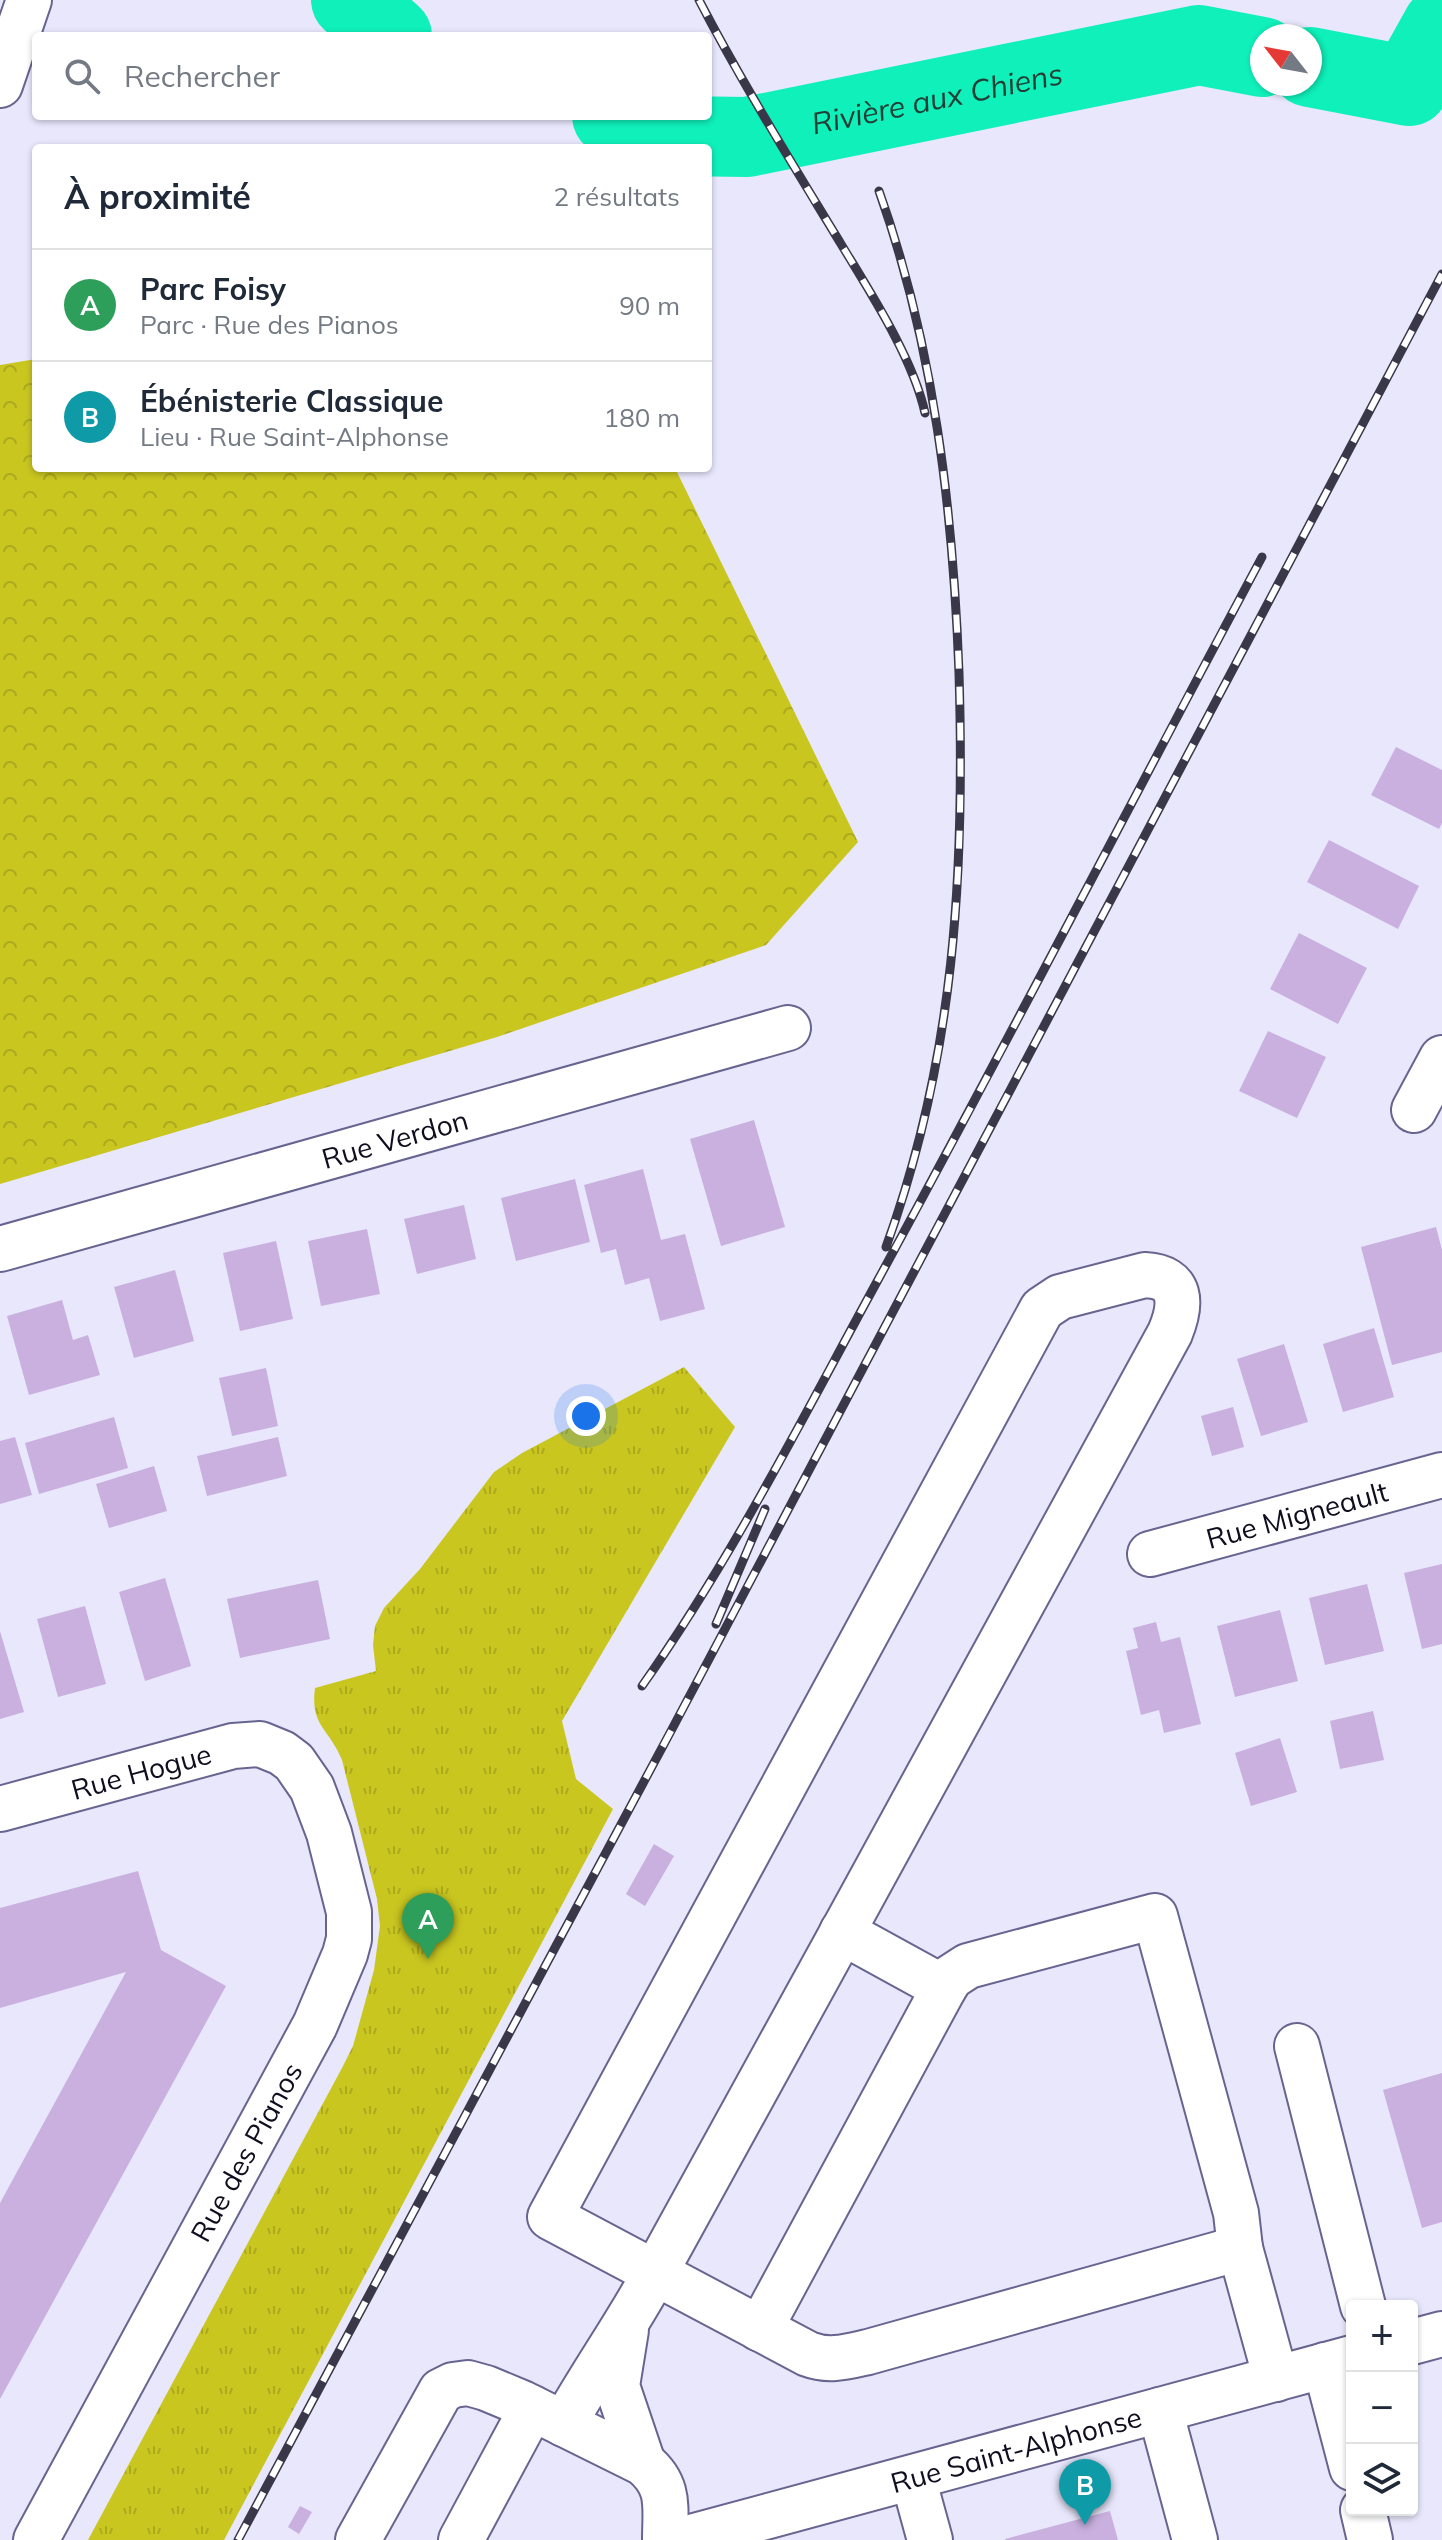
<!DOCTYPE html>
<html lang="fr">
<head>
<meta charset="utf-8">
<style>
  body { margin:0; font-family:Mulish,sans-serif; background:#f2f2f3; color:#1f2937 }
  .controls { position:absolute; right:24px; bottom:24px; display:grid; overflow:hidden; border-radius:8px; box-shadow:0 2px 6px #0004 }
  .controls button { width:72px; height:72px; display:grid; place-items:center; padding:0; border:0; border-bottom:2px solid #e0e1e3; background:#fff; color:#1f2937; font:40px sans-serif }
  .compass { position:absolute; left:1250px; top:24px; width:72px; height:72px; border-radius:50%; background:#fff; box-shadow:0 2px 6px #0004; rotate:301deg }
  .you { position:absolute; left:586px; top:1416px; width:28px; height:28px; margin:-20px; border:6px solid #fff; border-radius:50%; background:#1a73e8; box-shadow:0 0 0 12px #1a73e833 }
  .badge { display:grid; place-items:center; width:52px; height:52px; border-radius:50%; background:#757318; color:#fff; font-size:26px; font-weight:700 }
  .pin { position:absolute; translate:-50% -66px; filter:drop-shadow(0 2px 4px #0008) }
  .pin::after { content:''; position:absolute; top:42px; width:28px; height:24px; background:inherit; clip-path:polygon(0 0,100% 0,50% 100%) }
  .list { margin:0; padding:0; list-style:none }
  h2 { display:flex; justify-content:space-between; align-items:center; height:104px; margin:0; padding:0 32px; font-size:34px }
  h2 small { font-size:26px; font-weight:400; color:#747a83 }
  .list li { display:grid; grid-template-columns:52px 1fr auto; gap:24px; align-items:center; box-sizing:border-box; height:112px; padding:0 32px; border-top:2px solid #e0e1e3 }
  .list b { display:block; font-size:30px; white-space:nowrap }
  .list p { margin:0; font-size:26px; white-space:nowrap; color:#747a83 }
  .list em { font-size:26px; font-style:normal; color:#747a83 }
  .icon { flex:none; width:44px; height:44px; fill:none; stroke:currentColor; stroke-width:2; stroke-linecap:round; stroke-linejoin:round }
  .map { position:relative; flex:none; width:1442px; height:2540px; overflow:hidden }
  .search { position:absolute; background:#fff; box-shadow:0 2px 6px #0004; left:32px; top:32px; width:680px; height:88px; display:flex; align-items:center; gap:20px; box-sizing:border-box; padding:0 28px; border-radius:8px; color:#747a83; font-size:30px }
  .panel { position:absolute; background:#fff; box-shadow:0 2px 6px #0004; left:32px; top:144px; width:680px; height:328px; border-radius:8px }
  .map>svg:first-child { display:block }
  .grass { fill:url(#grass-tufts) }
  .forest { fill:url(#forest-crowns) }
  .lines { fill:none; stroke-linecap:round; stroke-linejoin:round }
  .river { stroke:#0ff0ba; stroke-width:80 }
  .building { fill:#c9b0df }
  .minor-casing { stroke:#686490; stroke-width:48 }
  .minor { stroke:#fff; stroke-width:44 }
  .rail-casing { stroke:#3a3749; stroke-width:9 }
  .rail { stroke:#fff; stroke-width:6; stroke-dasharray:18; stroke-linecap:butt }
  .labels { text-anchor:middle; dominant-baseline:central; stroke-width:8; stroke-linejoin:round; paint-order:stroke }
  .street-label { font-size:28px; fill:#100d1e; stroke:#fff }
  .water-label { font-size:30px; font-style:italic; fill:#233f35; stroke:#fff }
</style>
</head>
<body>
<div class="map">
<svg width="1442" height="2540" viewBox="0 0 1442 2540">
  <defs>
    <pattern id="grass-tufts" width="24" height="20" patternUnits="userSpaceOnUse" patternTransform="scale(2)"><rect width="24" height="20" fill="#c9c620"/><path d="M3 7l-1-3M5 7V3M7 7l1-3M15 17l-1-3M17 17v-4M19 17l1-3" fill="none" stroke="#aca91d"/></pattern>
    <pattern id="forest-crowns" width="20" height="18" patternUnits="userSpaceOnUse" patternTransform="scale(2)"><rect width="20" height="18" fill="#c9c620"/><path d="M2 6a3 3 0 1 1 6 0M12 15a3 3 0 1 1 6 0" fill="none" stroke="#aca91d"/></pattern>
  </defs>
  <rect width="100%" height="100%" fill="#e8e7fc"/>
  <path class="grass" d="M 684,1367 L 735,1427 L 562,1721 L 576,1779 L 613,1809 L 224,2540 L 88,2540 L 342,2068 L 353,2046 L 374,1970 L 380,1926 L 377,1899 L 342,1760 C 329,1728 310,1726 315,1688 L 376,1671 L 373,1645 L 375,1626 L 384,1608 L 420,1569 L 494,1472 L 522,1453 Z"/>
  <path class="forest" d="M 36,359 L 36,468 L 675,468 L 858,842 L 766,945 L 497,1037 L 0,1184 L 0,365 Z"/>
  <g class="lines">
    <g class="river">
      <path d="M 351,0 L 392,36"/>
      <path d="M 1310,67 L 1409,86 L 1442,27"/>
      <path id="s1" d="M 612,116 L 676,136 L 747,137 L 1199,45 L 1262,57"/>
    </g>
  </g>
  <path class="building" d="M 1396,747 L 1442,770 L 1442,823 L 1439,829 L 1371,795 Z
    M 1329,840 L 1419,886 L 1398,929 L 1307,882 Z
    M 1299,933 L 1367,968 L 1338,1024 L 1270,989 Z
    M 1268,1031 L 1326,1057 L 1297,1118 L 1239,1091 Z
    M 754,1120 L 785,1227 L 721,1246 L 690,1139 Z
    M 643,1169 L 661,1240 L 685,1234 L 705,1309 L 660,1321 L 649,1278 L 625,1285 L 616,1249 L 601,1253 L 584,1185 Z
    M 575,1179 L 590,1242 L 516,1261 L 501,1198 Z
    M 464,1205 L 476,1259 L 417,1274 L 404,1219 Z
    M 1436,1227 L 1442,1250 L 1442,1352 L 1392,1365 L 1361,1247 Z
    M 367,1229 L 380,1294 L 321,1306 L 308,1241 Z
    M 276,1241 L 293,1319 L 240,1331 L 223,1253 Z
    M 175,1270 L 194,1341 L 134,1358 L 114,1287 Z
    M 62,1300 L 73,1340 L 88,1335 L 100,1375 L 29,1395 L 7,1316 Z
    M 1374,1328 L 1394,1397 L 1343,1412 L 1323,1344 Z
    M 1284,1344 L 1308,1422 L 1261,1436 L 1237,1359 Z
    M 266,1368 L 278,1426 L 232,1436 L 219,1378 Z
    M 1233,1407 L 1244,1447 L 1212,1456 L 1201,1416 Z
    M 114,1417 L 128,1468 L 39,1494 L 25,1443 Z
    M 15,1437 L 32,1495 L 0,1504 L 0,1441 Z
    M 278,1437 L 287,1476 L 207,1496 L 197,1456 Z
    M 154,1466 L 167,1511 L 109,1528 L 96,1484 Z
    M 1442,1564 L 1442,1644 L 1422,1649 L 1404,1573 Z
    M 165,1578 L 191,1666 L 145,1681 L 119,1592 Z
    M 318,1580 L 330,1639 L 240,1658 L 227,1599 Z
    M 1367,1584 L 1384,1651 L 1325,1665 L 1309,1598 Z
    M 85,1606 L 106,1684 L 58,1697 L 37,1619 Z
    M 1280,1610 L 1298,1681 L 1235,1697 L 1217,1626 Z
    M 1156,1622 L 1161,1642 L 1180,1637 L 1201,1724 L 1164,1733 L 1159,1710 L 1141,1715 L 1126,1651 L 1138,1648 L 1133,1628 Z
    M 0,1631 L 24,1712 L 0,1719 Z
    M 1373,1711 L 1384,1760 L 1340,1769 L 1330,1721 Z
    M 1280,1738 L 1297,1792 L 1251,1806 L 1235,1753 Z
    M 654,1844 L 674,1856 L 645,1906 L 626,1894 Z
    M 138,1871 L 161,1950 L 226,1986 L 0,2399 L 0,2203 L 126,1972 L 0,2008 L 0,1908 Z
    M 1442,2073 L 1442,2222 L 1422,2228 L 1383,2090 Z
    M 300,2506 L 312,2512 L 299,2534 L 288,2527 Z
    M 1110,2511 L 1118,2540 L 1005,2540 L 1005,2539 Z"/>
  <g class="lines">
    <g class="minor-casing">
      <g id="minor">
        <path d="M 0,85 L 29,0"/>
        <path d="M 1414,1110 L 1442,1058"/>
        <path id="s2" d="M 0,1249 L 788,1028"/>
        <path id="s3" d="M 1150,1554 L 1442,1475"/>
        <path id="s4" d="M 0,1809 L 233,1746 L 260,1744 L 282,1753 L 294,1762 L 312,1788 L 329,1833 L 349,1912 L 349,1939 L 345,1954 L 315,2025 L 36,2540"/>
        <path d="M 944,1988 L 951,1977 L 968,1966 L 1155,1916 L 1236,2213 L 1240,2248 L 1276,2379"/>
        <path d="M 1297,2046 L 1363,2306"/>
        <path d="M 760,2329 L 944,1988 L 842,1932"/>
        <path d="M 626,2330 L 617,2386 L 643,2463"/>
        <path d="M 1412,2342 L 1442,2334"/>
        <path d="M 1325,2365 L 1352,2468"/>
        <path d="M 1160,2410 L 1195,2540"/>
        <path d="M 564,2424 C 593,2372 627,2325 655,2273 L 860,1900 L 1170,1333 C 1182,1304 1183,1277 1145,1275 L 1060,1297 L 1042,1309 L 550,2217 L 808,2354 C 829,2362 846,2357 868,2352 L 1240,2248"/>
        <path d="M 913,2478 L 930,2540"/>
        <path d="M 1363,2510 L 1370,2540"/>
        <path d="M 358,2540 L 441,2391 L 453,2385 L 468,2383 L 486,2388 L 522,2403 L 643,2463 C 671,2486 665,2507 665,2540"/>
        <path d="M 461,2540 L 532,2408"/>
        <path id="s5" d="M 680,2540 L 1352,2358"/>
      </g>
    </g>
    <use href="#minor" class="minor"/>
    <g class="rail-casing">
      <path id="rail" d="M 699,0 C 742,83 792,163 841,244 C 870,292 913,358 925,413
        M 879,191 C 934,346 953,510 959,673 C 965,873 955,1057 886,1247
        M 716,1624 L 765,1509
        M 642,1686 C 733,1557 803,1417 879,1278 C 1009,1039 1134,797 1262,557
        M 238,2540 L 671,1731 L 1442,274"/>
    </g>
    <use href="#rail" class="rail"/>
  </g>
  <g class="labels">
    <g class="street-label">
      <text stroke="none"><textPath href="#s2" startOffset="410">Rue Verdon</textPath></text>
      <text stroke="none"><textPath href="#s3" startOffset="152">Rue Migneault</textPath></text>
      <text stroke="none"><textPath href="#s4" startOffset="146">Rue Hogue</textPath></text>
      <text transform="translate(246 2152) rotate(-61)">Rue des Pianos</text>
      <text stroke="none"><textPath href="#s5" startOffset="348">Rue Saint-Alphonse</textPath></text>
    </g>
    <g class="water-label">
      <text stroke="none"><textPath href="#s1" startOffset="332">Rivière aux Chiens</textPath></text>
    </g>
  </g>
</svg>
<div class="controls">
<button>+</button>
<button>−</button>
<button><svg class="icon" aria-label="layers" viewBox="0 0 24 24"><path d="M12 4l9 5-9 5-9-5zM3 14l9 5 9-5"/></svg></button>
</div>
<svg class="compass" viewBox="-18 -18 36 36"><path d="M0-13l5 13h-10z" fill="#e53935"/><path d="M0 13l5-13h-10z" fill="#747a83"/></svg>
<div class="you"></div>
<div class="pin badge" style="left:428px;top:1959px;background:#2e9e5b">A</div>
<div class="pin badge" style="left:1085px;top:2525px;background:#0f9aa8">B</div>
<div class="search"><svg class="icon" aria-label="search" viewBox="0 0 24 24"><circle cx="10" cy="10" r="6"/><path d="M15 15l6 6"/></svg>Rechercher</div>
<section class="panel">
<h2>À proximité<small>2 résultats</small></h2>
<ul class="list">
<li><span class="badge" style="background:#2e9e5b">A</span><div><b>Parc Foisy</b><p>Parc · Rue des Pianos</p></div><em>90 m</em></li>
<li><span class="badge" style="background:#0f9aa8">B</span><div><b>Ébénisterie Classique</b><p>Lieu · Rue Saint-Alphonse</p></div><em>180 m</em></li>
</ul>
</section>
</div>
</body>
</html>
